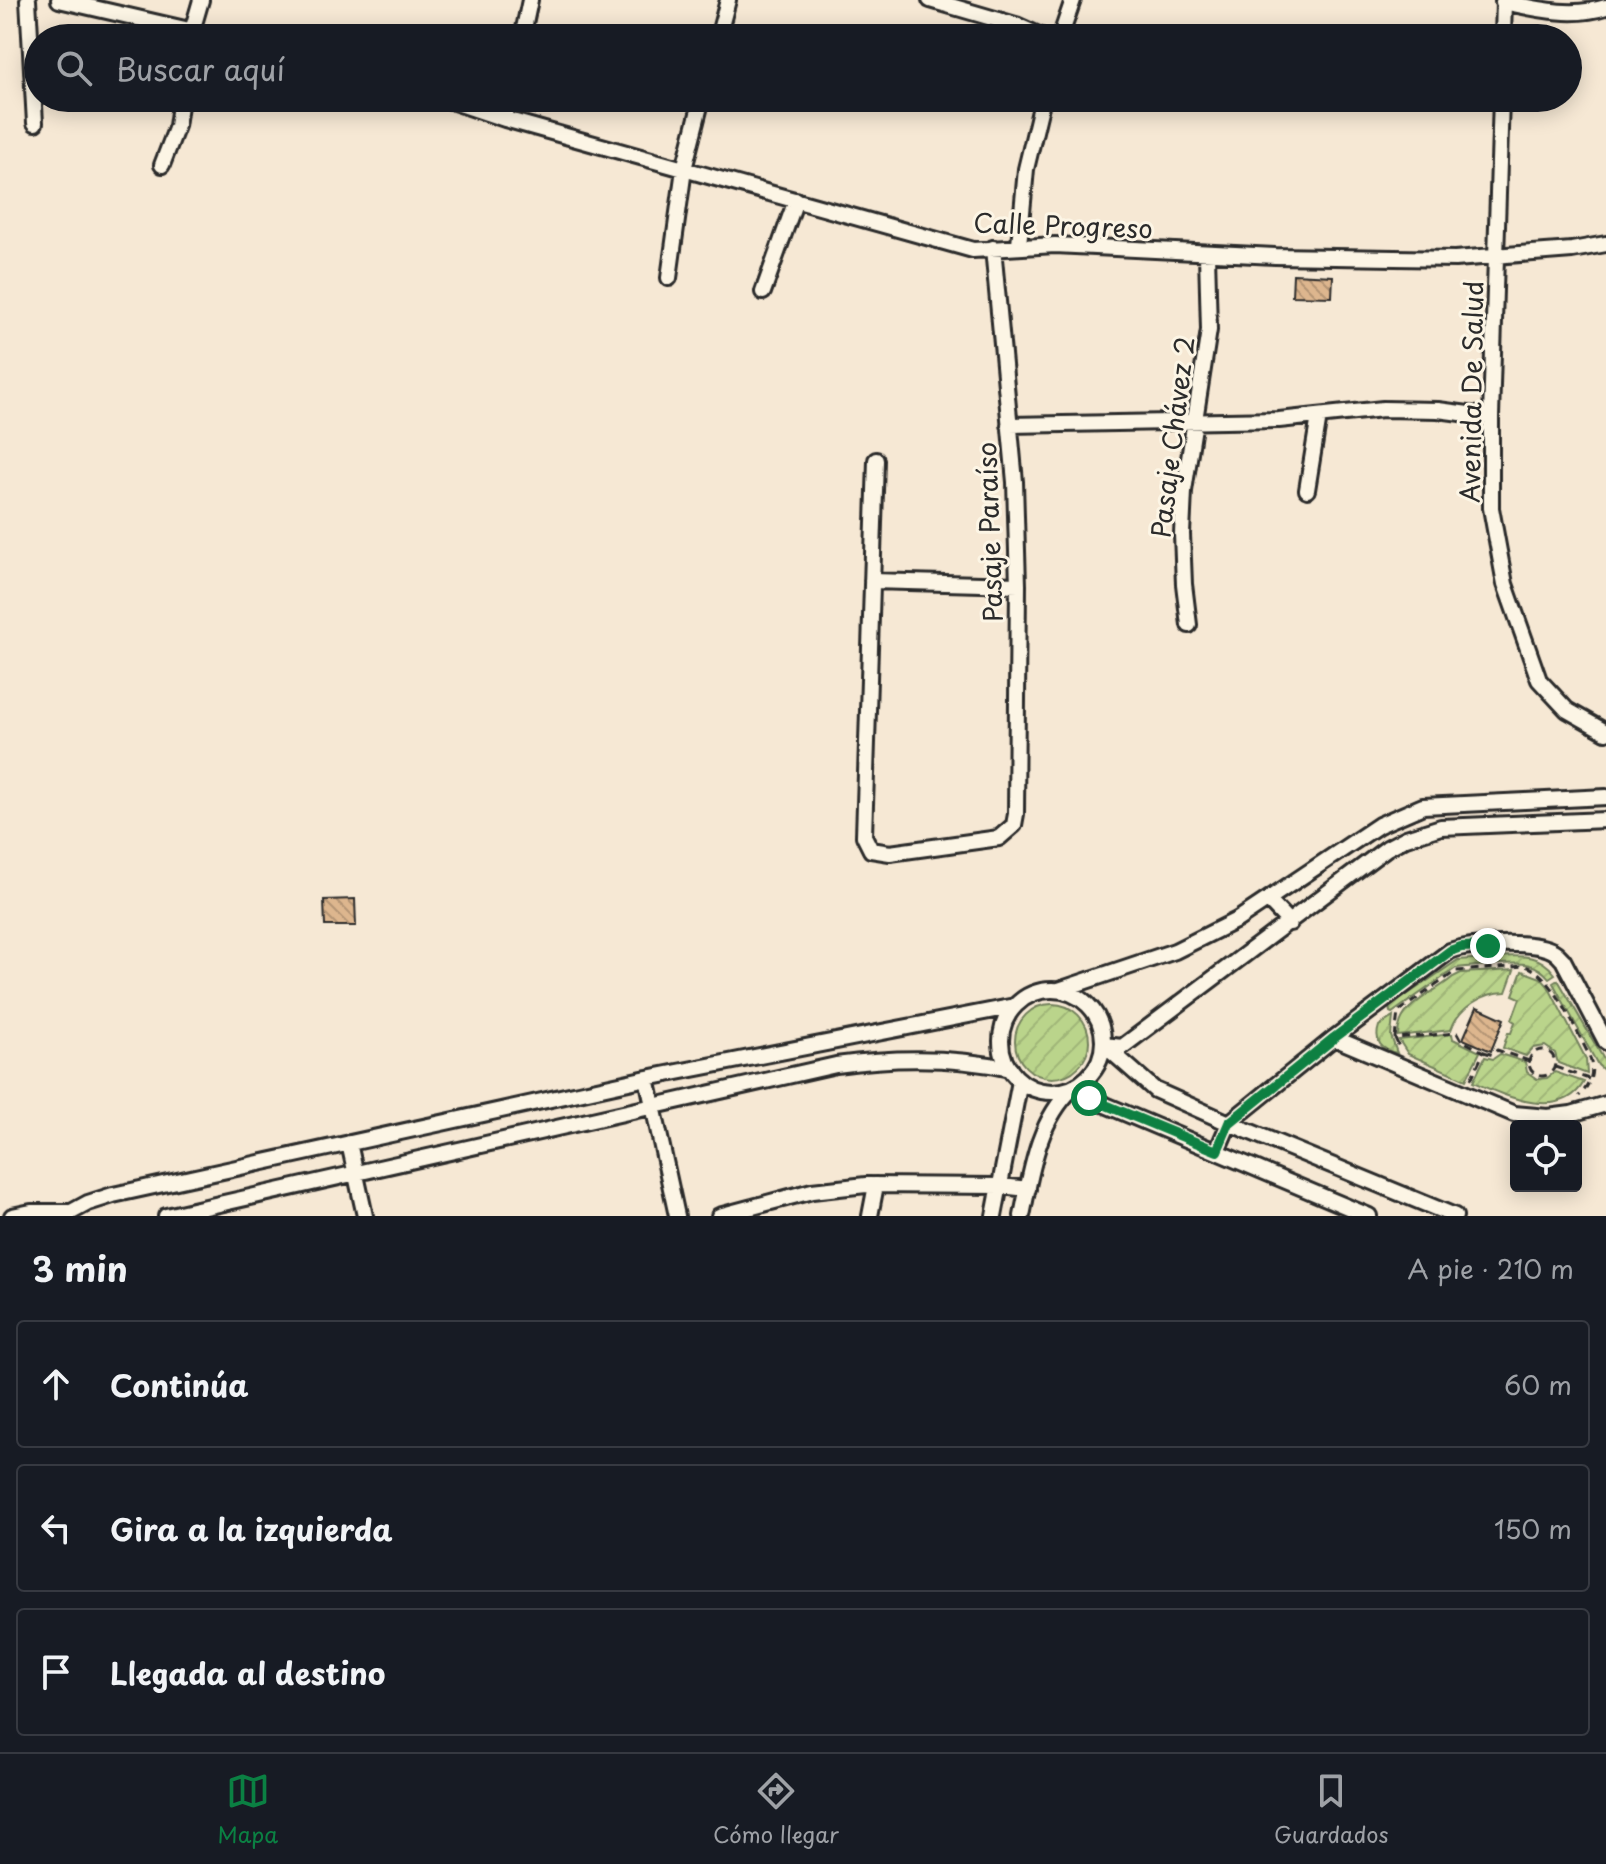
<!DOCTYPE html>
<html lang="es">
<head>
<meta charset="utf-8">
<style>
  body { margin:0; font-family:"Playpen Sans",sans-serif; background:#242831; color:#f1f3f6 }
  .controls { position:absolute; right:24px; bottom:24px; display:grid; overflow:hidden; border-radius:8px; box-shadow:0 4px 20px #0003 }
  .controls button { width:72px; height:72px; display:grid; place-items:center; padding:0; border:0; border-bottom:2px solid #363941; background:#171b24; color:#f1f3f6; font:40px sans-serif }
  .stop { position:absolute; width:24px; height:24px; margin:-18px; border:6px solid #0b8043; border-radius:50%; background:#fff }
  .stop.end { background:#0b8043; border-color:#fff; box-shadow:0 2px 8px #0008 }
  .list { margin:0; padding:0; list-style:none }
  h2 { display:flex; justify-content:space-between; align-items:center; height:104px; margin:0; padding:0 32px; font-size:34px }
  h2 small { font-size:26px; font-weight:400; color:#9ea1a6 }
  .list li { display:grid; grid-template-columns:52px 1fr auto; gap:24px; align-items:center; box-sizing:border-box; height:128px; margin:0 16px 16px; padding:0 16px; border:2px solid #363941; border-radius:8px }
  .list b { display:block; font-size:30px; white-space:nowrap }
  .list em { font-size:26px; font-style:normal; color:#9ea1a6 }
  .icon { flex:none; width:44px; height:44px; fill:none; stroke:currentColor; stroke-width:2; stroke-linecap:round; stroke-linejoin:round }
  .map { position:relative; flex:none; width:1606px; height:1216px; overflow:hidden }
  .search { position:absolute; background:#171b24; box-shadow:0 4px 20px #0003; left:24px; right:24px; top:24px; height:88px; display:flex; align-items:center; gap:20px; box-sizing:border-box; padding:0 28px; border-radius:44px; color:#9ea1a6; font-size:30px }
  .sheet { height:536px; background:#171b24 }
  nav { display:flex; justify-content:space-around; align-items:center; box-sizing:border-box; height:112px; border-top:2px solid #363941; background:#171b24; font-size:22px; color:#9ea1a6 }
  nav a { display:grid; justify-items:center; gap:4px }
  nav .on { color:#0b8043 }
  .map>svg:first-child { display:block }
  .garden { fill:url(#garden-furrows); stroke:#72805b; stroke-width:2 }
  .building { fill:url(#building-back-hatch); stroke:#2b2b2b; stroke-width:2 }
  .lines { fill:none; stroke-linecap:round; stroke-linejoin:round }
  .minor-casing { stroke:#2b2b2b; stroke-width:20 }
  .path { stroke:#2b2b2b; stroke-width:3; stroke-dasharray:8 6; stroke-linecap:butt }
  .minor { stroke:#fcf5e5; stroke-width:14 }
  .route { stroke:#0b8043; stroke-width:10 }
  .labels { text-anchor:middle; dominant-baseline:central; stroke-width:6; stroke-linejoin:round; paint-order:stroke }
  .street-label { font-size:26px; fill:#2b2b2b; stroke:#fcf5e5 }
</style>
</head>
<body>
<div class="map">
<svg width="1606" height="1216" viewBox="0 0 1606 1216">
  <defs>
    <pattern id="garden-furrows" width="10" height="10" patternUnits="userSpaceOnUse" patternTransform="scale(2)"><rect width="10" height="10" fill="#bad48b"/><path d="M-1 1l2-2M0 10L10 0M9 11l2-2" fill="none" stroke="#a0b678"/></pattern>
    <pattern id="building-back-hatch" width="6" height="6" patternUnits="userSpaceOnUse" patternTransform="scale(2)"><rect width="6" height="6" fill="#ddb68e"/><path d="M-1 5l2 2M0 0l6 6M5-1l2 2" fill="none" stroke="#b39474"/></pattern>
  </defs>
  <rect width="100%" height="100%" fill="#f6e8d4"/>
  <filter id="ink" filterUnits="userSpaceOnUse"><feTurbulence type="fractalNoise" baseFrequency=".0125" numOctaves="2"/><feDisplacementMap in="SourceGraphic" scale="16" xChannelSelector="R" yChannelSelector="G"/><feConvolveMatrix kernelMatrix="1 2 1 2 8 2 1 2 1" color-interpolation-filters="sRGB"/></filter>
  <g filter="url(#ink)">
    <path class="garden" d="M 1494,957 C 1518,956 1539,952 1555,974 L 1549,978 C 1534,959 1516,964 1494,964 Z
      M 1487,958 L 1487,965 L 1456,968 L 1392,1013 L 1390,1012 L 1389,1007 L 1458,960 Z
      M 1514,970 L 1506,992 C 1484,992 1458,1008 1451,1030 L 1398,1036 C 1398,1004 1431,996 1453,977 L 1461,973 Z
      M 1522,971 L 1541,978 L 1548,986 L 1586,1059 L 1587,1074 L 1558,1063 L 1555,1053 L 1545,1046 L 1533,1048 L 1526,1056 L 1503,1048 L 1508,1033 L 1511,1033 L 1515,1022 L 1512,1020 L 1520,998 L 1513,995 Z
      M 1558,980 L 1606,1063 L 1606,1072 L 1598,1065 L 1553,983 Z
      M1015 1041a37 37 0 1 1 74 0a37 37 0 1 1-74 0Z
      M 1393,1017 L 1391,1036 L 1397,1053 C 1381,1050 1374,1041 1379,1026 Z
      M 1452,1034 L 1453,1039 L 1480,1052 L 1466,1080 L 1408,1054 L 1399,1040 Z
      M 1500,1054 L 1525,1062 L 1527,1072 L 1537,1079 L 1547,1078 L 1555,1072 L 1584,1082 C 1561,1122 1505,1096 1473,1082 L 1485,1057 L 1493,1059 Z"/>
    <path class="building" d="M 1293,274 L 1333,276 L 1332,297 L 1292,296 Z
      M 355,899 L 356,926 L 325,926 L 324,900 Z
      M 1477,1007 L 1504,1019 L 1491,1051 L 1463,1039 Z"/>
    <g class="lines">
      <g class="minor-casing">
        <path id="minor" d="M 28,0 L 35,123
          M 59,0 L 224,38
          M 930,0 L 1016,25 L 1045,38
          M 1503,2 C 1537,9 1572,18 1606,7
          M 190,38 L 201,0
          M 522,38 L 530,0
          M 718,38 L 728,0
          M 1060,38 L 1073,0
          M 1503,38 L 1504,0
          M 442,98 L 505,119 L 973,250 L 1055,245 L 1275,256 L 1455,259 L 1572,250 L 1606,244
          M 1501,98 L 1491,417 L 1491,508 L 1505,584 L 1539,680 L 1567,710 L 1606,732
          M 505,119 L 509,98
          M 162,165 L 177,126 L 181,98
          M 1019,245 L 1026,169 L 1043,98
          M 669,278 L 684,169 L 702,98
          M 763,292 L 796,200
          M 1009,425 L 1279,420 L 1383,409 L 1438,410 L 1491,417
          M 876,460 L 864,836 L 871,850 L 890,853 L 999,838 L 1014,825 L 1016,814 L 1018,585 L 1015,482 L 993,248
          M 1307,490 L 1319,416
          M 872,581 L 1018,585
          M 1189,625 L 1184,584 L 1182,534 L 1184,491 L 1209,330 L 1207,254
          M 1268,900 L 1290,923
          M1001 1041a51 51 0 1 1 102 0a51 51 0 1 1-102 0Z
          M 1059,990 L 1175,951 L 1237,920 L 1379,825 L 1423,806 L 1606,797
          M 1334,1038 L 1514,1114 L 1548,1117 L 1571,1114 L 1606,1104
          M 1104,1045 L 1122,1047 L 1387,848 L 1406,838 L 1441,827 L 1606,820
          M 1104,1045 L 1155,1090 L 1229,1123 L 1455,1216
          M 647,1078 L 677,1216
          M 1076,1086 L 1089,1098 L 1369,1216
          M 349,1143 L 365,1216
          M 1217,1151 L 1229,1123 L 1334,1038 L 1450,951 C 1470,943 1534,940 1553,951 C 1557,953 1560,957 1563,960 L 1606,1042
          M 12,1216 L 31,1212 L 68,1212 L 69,1215
          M 64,1216 L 88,1203 L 113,1195 L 647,1078 L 1015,1006
          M 166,1216 L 836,1065 C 895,1057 952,1056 1010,1069
          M 719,1216 L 812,1191 L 866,1185 L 1001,1186 L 1028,1189
          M 870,1216 L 876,1185
          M 994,1216 L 1020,1081
          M 1022,1216 C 1031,1172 1038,1121 1072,1089"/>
      </g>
      <path class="path" d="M 1395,1038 L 1400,1049
        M1529 1063a13 13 0 1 1 26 0a13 13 0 1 1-26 0Z
        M 1484,1052 L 1493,1055 L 1497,1050 L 1529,1061
        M 1555,1067 L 1589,1079
        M 1471,1079 L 1484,1052 L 1461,1040 L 1457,1033 L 1395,1038 L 1398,1012 L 1456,971 L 1525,966 C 1552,972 1576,1031 1589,1055 C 1595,1072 1591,1084 1579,1096"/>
      <use href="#minor" class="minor"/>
    </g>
  </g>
  <g class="lines" filter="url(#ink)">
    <path class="route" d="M 1089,1098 L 1217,1151 L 1229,1123 L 1334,1038 L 1450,951 L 1461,947 L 1488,946"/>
  </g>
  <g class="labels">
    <g class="street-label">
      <text transform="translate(1063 225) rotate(2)">Calle Progreso</text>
      <text transform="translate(1471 392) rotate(-89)">Avenida De Salud</text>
      <text transform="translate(1172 437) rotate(-83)">Pasaje Chávez 2</text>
      <text transform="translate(989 532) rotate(-92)">Pasaje Paraíso</text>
    </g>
  </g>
</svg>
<div class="controls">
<button><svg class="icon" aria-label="locate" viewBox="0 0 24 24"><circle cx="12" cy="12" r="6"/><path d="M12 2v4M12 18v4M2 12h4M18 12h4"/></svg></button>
</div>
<div class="stop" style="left:1089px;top:1098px"></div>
<div class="stop end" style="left:1488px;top:946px"></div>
<div class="search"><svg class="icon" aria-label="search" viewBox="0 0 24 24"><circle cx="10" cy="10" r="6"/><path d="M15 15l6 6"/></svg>Buscar aquí</div>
</div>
<section class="sheet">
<h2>3 min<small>A pie · 210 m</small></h2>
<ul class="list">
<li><svg class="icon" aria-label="ahead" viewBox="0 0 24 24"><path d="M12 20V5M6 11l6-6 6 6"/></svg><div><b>Continúa</b></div><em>60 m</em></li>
<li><svg class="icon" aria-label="left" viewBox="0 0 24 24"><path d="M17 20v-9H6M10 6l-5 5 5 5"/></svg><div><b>Gira a la izquierda</b></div><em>150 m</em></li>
<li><svg class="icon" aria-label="arrive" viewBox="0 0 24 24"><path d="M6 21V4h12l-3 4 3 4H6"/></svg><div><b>Llegada al destino</b></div></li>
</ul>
</section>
<nav>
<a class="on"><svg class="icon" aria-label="map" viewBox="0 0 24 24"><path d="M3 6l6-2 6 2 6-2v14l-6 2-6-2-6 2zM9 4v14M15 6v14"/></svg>Mapa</a>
<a><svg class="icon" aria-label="directions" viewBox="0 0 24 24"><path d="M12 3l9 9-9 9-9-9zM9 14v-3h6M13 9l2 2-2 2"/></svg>Cómo llegar</a>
<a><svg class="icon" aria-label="saved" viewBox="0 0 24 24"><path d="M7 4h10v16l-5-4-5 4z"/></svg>Guardados</a>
</nav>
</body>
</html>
